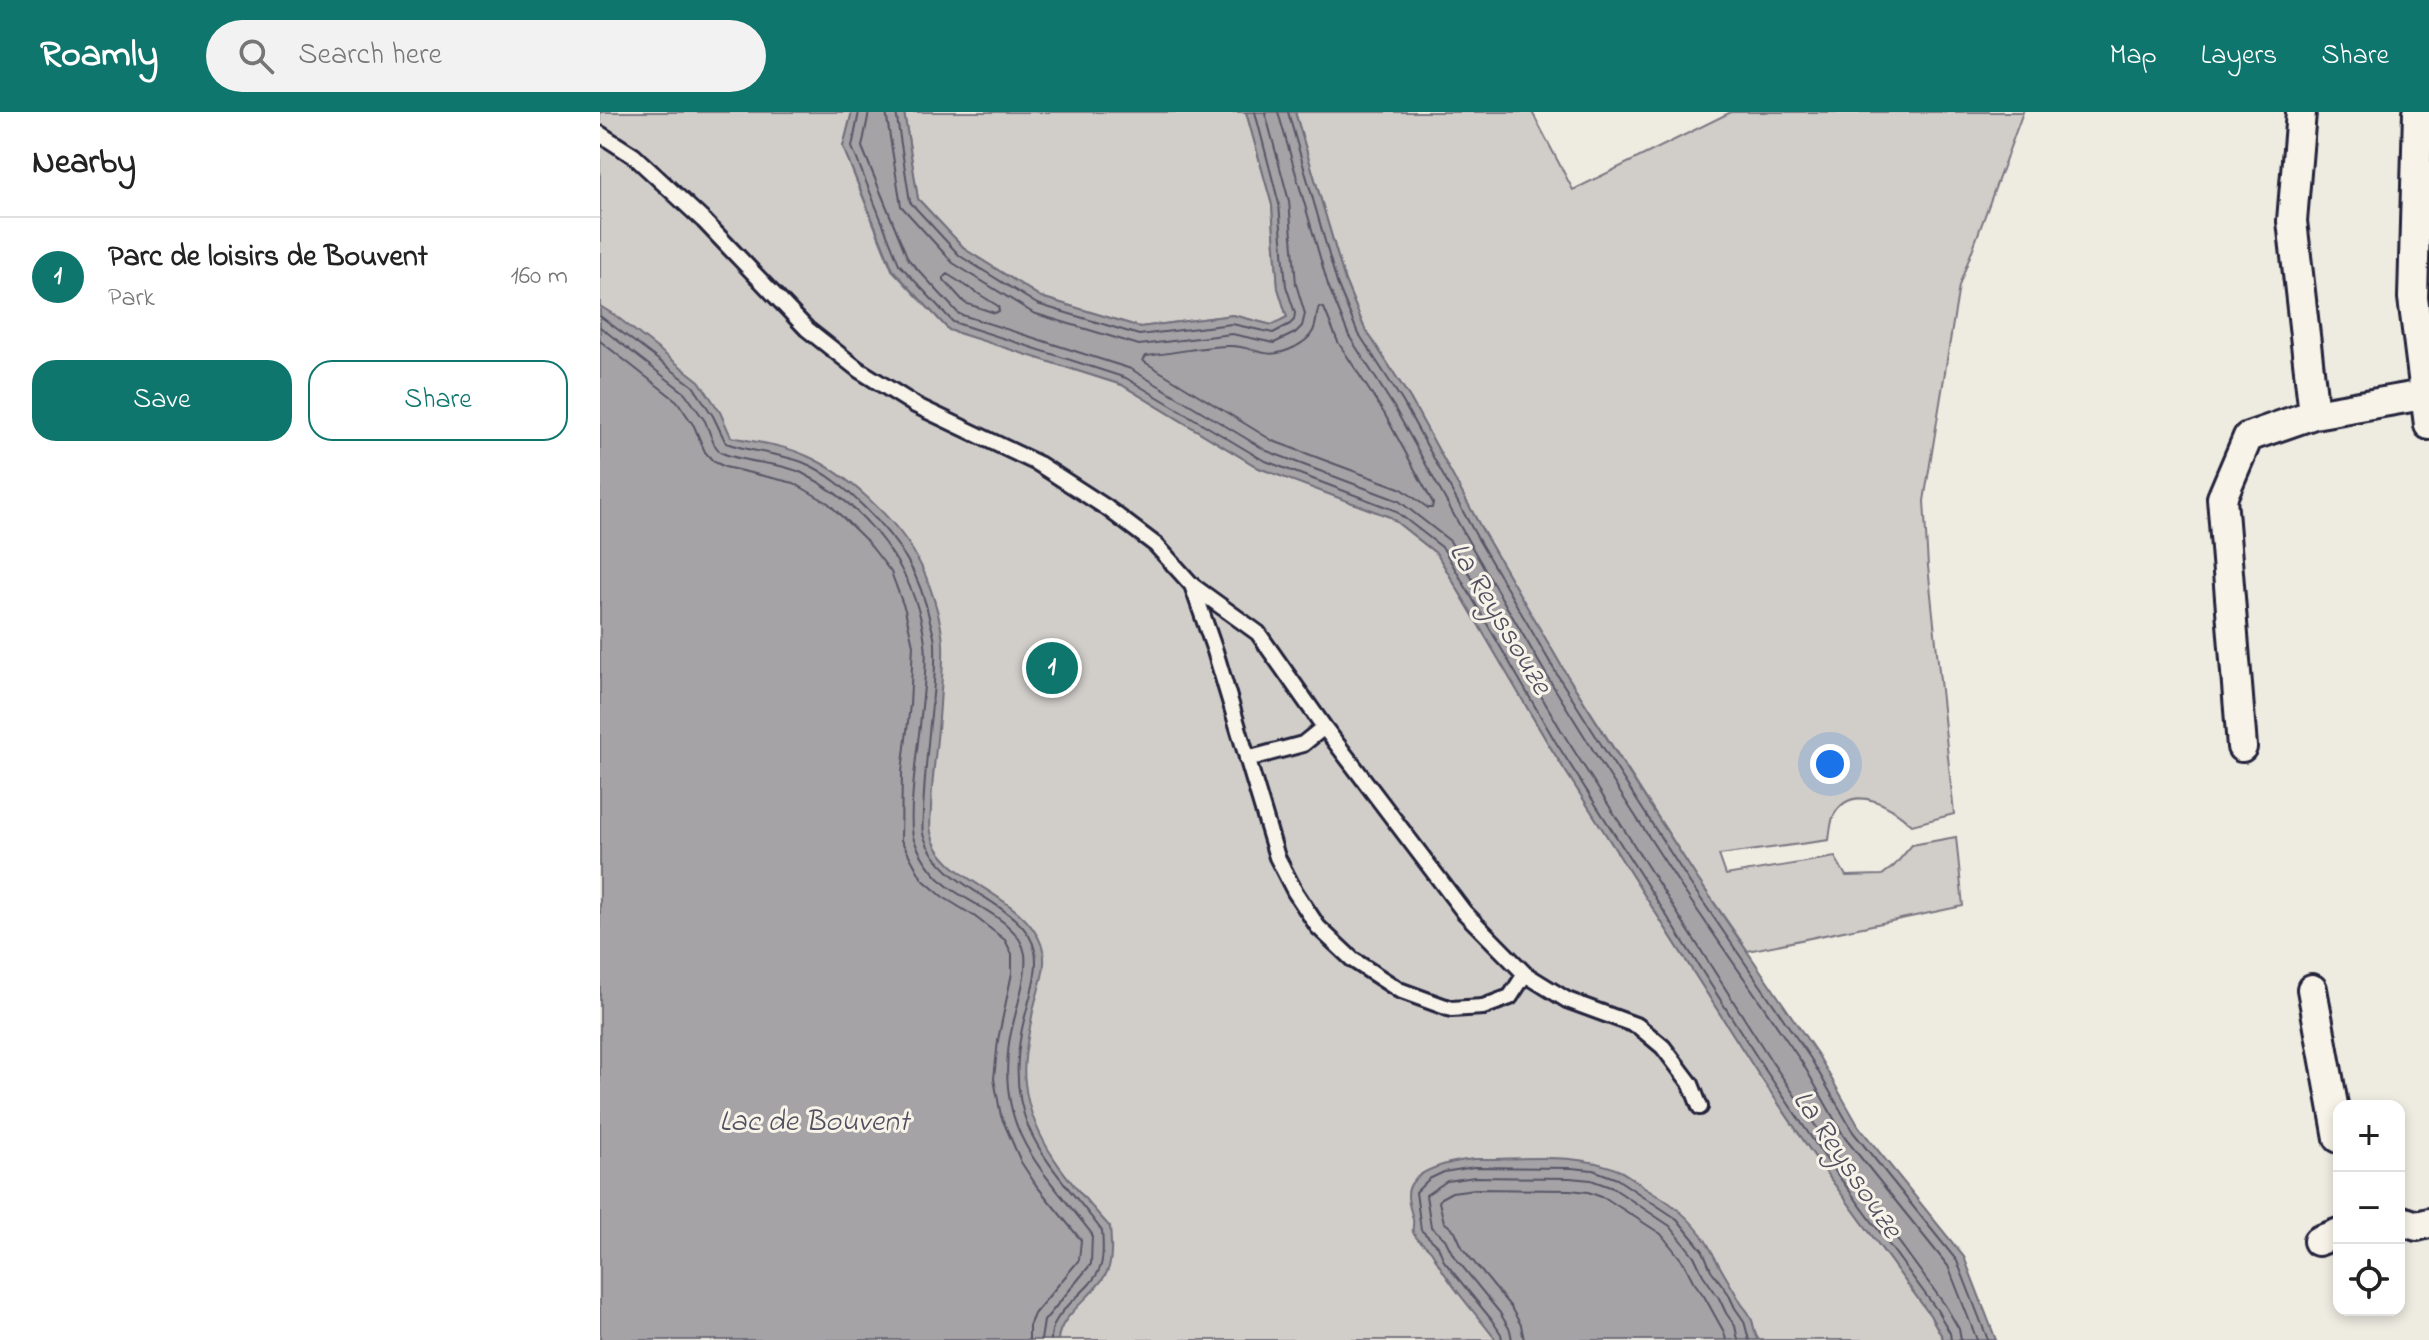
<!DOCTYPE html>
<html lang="en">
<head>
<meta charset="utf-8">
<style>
  body { margin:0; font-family:"Indie Flower",sans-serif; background:#f2f2f2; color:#222 }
  .controls { position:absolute; right:24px; bottom:24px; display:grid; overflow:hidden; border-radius:16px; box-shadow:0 4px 12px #0003 }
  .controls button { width:72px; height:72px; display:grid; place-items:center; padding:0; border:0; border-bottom:2px solid #e0e0e0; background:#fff; color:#222; font:40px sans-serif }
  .you { position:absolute; left:1230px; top:652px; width:28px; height:28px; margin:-20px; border:6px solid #fff; border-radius:50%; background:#1a73e8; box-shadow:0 0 0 12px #1a73e833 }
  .badge { display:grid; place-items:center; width:52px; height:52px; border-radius:50%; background:#0f766e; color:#fff; font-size:26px; font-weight:700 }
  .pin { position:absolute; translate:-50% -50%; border:4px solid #fff; box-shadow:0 2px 8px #0006 }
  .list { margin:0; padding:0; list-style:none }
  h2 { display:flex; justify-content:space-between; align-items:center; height:104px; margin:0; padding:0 32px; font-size:34px }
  h2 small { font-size:26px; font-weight:400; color:#767676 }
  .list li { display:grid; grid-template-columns:52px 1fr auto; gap:24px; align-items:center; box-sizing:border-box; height:120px; padding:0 32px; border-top:2px solid #e0e0e0 }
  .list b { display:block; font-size:30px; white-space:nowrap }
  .list p { margin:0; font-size:26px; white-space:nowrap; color:#767676 }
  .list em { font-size:26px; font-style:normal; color:#767676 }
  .actions { display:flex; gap:16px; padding:24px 32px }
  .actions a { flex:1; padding:18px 0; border:2px solid #0f766e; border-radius:24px; text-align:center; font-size:28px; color:#0f766e }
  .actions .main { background:#0f766e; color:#fff }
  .icon { flex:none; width:44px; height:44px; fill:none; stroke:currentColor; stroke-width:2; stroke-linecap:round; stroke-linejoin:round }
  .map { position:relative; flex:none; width:1829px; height:1228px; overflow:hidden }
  header { display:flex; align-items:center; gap:48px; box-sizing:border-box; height:112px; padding:0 40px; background:#0f766e; color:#fff }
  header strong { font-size:38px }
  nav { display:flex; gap:44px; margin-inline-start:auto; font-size:28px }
  .search { width:560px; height:72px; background:#f2f2f2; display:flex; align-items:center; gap:20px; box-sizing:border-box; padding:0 28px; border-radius:44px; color:#767676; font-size:30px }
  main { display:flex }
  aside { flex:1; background:#fff }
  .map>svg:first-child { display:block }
  .green { fill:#d1cdc9; stroke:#7a7882; stroke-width:2 }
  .water { fill:#a6a3a6; stroke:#716f7b; stroke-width:2 }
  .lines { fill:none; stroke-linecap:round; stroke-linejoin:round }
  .shore { stroke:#575666; stroke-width:2 }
  .lane-casing { stroke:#22223b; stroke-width:20 }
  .street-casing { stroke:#22223b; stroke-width:34 }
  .lane { stroke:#f7f3e8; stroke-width:14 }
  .street { stroke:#f7f3e8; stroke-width:28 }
  .labels { text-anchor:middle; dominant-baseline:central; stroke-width:6; stroke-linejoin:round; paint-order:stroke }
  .water-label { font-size:30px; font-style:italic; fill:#504f60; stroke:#f7f3e8 }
</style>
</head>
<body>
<header>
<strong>Roamly</strong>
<div class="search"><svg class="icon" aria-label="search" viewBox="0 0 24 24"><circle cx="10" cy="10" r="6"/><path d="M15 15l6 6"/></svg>Search here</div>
<nav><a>Map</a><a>Layers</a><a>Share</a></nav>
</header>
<main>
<aside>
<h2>Nearby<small></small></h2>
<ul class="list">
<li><span class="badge">1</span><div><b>Parc de loisirs de Bouvent</b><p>Park</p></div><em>160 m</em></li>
</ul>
<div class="actions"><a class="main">Save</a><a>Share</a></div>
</aside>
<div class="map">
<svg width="1829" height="1228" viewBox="0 0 1829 1228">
  <rect width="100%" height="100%" fill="#eeebe1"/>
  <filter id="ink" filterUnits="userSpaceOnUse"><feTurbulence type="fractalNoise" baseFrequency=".0125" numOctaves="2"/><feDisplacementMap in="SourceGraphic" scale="16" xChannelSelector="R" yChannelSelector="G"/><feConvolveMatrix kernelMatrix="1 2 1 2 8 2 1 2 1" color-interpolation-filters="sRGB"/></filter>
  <g filter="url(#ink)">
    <path class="green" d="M 0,0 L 252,0 L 243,35 L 292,158 L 349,218 L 522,273 L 659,356 L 790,405 L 837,442 L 949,633 L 1157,960 L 1219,1051 L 1330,1203 L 1344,1228 L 0,1228 Z
      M 304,0 L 646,0 L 672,93 L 678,176 L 687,205 L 672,213 L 633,203 L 540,215 L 441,185 L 366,138 L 318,87 Z
      M 695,0 L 932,0 L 973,78 L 1131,0 L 1423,0 L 1359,174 L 1324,389 L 1328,454 L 1354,702 L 1312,713 C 1293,695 1253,669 1234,703 C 1231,709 1230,721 1229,728 L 1119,743 L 1126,763 L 1235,745 L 1246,764 L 1282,763 L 1294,754 L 1312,733 L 1356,725 L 1363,794 L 1148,839 L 1097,766 L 965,560 L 885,423 L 810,286 L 764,215 L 745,169 Z"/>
    <path class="water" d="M 252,0 L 304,0 L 318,87 L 366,138 L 441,185 L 540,215 L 633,203 L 672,213 L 687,205 L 678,176 L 672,93 L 646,0 L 695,0 L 745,169 L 764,215 L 810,286 L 885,423 L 965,560 L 1018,644 L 1097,766 L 1218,943 L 1259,1015 L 1364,1145 L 1396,1228 L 1344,1228 L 1330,1203 L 1219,1051 L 1157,960 L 949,633 L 837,442 L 790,405 L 659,356 L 522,273 L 349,218 L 293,158 L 243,35 Z
      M 0,194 L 16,204 L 99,269 L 120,300 L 131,325 C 155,330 184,333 207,344 C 246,361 297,408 317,446 C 329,467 342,508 343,532 C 344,552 341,573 340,593 C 338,627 332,661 331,696 C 331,703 329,713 331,720 C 340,770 423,780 442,834 C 449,854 437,879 433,899 C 429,922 422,948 425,971 C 431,1029 473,1074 510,1115 C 511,1128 513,1148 507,1160 C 496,1183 459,1203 458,1228 L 0,1228 Z
      M 874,1047 C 920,1048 977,1039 1020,1059 C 1030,1064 1040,1073 1051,1079 C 1075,1093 1098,1113 1111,1138 C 1120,1156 1131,1173 1141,1191 C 1144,1196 1149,1200 1151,1206 C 1155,1214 1153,1221 1159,1228 L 896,1228 C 875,1200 849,1173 833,1142 C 829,1133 816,1130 813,1120 C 812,1116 814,1111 813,1107 C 811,1099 808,1092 808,1083 C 808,1057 855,1049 874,1047 Z"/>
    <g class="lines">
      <path class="shore" d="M 259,0 L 252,35 L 299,152 L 353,210 L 526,266 L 663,348 L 794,398 L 843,436 L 955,629 L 1164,956 L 1226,1047 L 1337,1198 L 1350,1221 L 1351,1228
        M 269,0 L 262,35 L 308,147 L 359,202 L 531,257 L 667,339 L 799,389 L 850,429 L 964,623 L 1172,950 L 1234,1041 L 1345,1193 L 1359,1217 L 1361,1228
        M 286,0 L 301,94 L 353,151 L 433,201 L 539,233 L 632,222 L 674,231 L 695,221 L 702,214 L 705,202 L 696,172 L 689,89 L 665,0
        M 296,0 L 310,90 L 360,144 L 437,192 L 539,223 L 632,212 L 673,221 L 690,212 L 694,208 L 695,201 L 686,174 L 679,92 L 655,0
        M 678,0 L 728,173 L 749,224 L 794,295 L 870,432 L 950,569 L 1003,654 L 1082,776 L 1203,952 L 1245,1026 L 1348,1154 L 1377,1228
        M 688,0 L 737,171 L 757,219 L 803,290 L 878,427 L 958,564 L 1011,648 L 1090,771 L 1211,947 L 1253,1020 L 1357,1149 L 1388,1228
        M 347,162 L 398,194 L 399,199 L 395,201 L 365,191 L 344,168 L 344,165 Z
        M 719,195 L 724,196 L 738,230 L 784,301 L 833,391 L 832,396 L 828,396 L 802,377 L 673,329 L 543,249 L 546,244 C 573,241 600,235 628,234 C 656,233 663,251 695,235 C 702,231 709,227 713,219 C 717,211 716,202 719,195 Z
        M 0,204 L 93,274 L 113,304 L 126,331 C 150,340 178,341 202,350 C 227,360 247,378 265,396 C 300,430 320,462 330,509 C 332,517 335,525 335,533 C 336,558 333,586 330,611 C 327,641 324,671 323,701 C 323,709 321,718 324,725 C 343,780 425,790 435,839 C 440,862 425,898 421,922 C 404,1017 451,1051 502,1119 C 503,1130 504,1146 500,1156 C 489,1183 450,1197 451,1228
        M 0,215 L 85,281 L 105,309 L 114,332 L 120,340 C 145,352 177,349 202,361 C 266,393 316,458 325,530 C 328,555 322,589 320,614 C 317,637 307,710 314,728 C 322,747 334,764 350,776 C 373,793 420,810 425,842 C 428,866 413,905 409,931 C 397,1022 443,1058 492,1122 L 491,1152 L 444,1209 L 441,1228
        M 0,229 L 77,289 L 94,314 L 105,340 L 113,349 L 125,355 L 194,371 L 228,391 L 267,429 L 291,460 L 305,498 L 313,533 L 310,593 L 302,660 L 301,728 L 322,767 L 343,785 L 374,804 L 405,828 L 412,842 L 412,861 L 398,928 L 394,967 L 401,1004 L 421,1050 L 436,1073 L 481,1128 L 479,1148 L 434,1202 L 429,1214 L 429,1228
        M 902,1228 L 901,1222 L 891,1207 L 844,1149 L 838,1134 L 821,1118 L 816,1080 L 829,1067 L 844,1060 L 874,1055 L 971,1056 L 993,1058 L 1017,1067 L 1077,1107 L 1103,1139 L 1111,1158 L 1128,1181 L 1135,1196 L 1144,1209 L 1149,1228
        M 912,1228 L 910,1218 L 900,1201 L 853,1143 L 845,1127 L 831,1115 L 826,1083 L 847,1069 L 875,1065 L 970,1066 L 991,1068 L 1013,1076 L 1070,1114 L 1094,1144 L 1103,1163 L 1119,1186 L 1126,1201 L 1135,1214 L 1138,1228
        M 924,1228 L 921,1213 L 910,1194 L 863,1137 L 855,1119 L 844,1110 L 839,1090 L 841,1086 L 852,1080 L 875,1077 L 970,1078 L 988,1080 L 1007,1087 L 1061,1122 L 1084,1151 L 1093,1169 L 1104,1184 L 1124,1220 L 1126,1228"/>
      <g class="lane-casing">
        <path id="lane" d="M 0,22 L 34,44 L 104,109 L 207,217 L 259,258 L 315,293 L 439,352 L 507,396 L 556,433 L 592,473 L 615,539 L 677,745 L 695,780 L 718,815 L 753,848 L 799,878 L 851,897 L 883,895 L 910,885 L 925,862
          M 593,474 L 658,521 L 724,615 L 864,800 L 925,862 L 967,888 L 1038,914 L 1063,935 L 1091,972 L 1100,995
          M 647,647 L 703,632 L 724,615"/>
      </g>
      <g class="street-casing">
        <path id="street" d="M 1701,0 L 1692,109 L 1714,302
          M 1818,0 L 1813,186 L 1829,313
          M 1642,635 L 1622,386 L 1648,325 L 1714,302 L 1829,282
          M 1712,877 L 1739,1026
          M 1799,1108 L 1817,1114 L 1829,1111
          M 1718,1129 L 1739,1121"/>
      </g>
      <use href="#lane" class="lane"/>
      <use href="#street" class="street"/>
    </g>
  </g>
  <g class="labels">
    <g class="water-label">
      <text transform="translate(899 507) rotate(59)">La Reyssouze</text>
      <text x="214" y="1011">Lac de Bouvent</text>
      <text transform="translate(1246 1053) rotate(56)">La Reyssouze</text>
    </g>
  </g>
</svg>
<div class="controls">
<button>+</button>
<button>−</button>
<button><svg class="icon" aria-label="locate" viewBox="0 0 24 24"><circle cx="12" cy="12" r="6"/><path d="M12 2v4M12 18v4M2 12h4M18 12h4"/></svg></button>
</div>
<div class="you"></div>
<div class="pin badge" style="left:452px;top:556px">1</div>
</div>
</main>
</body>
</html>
